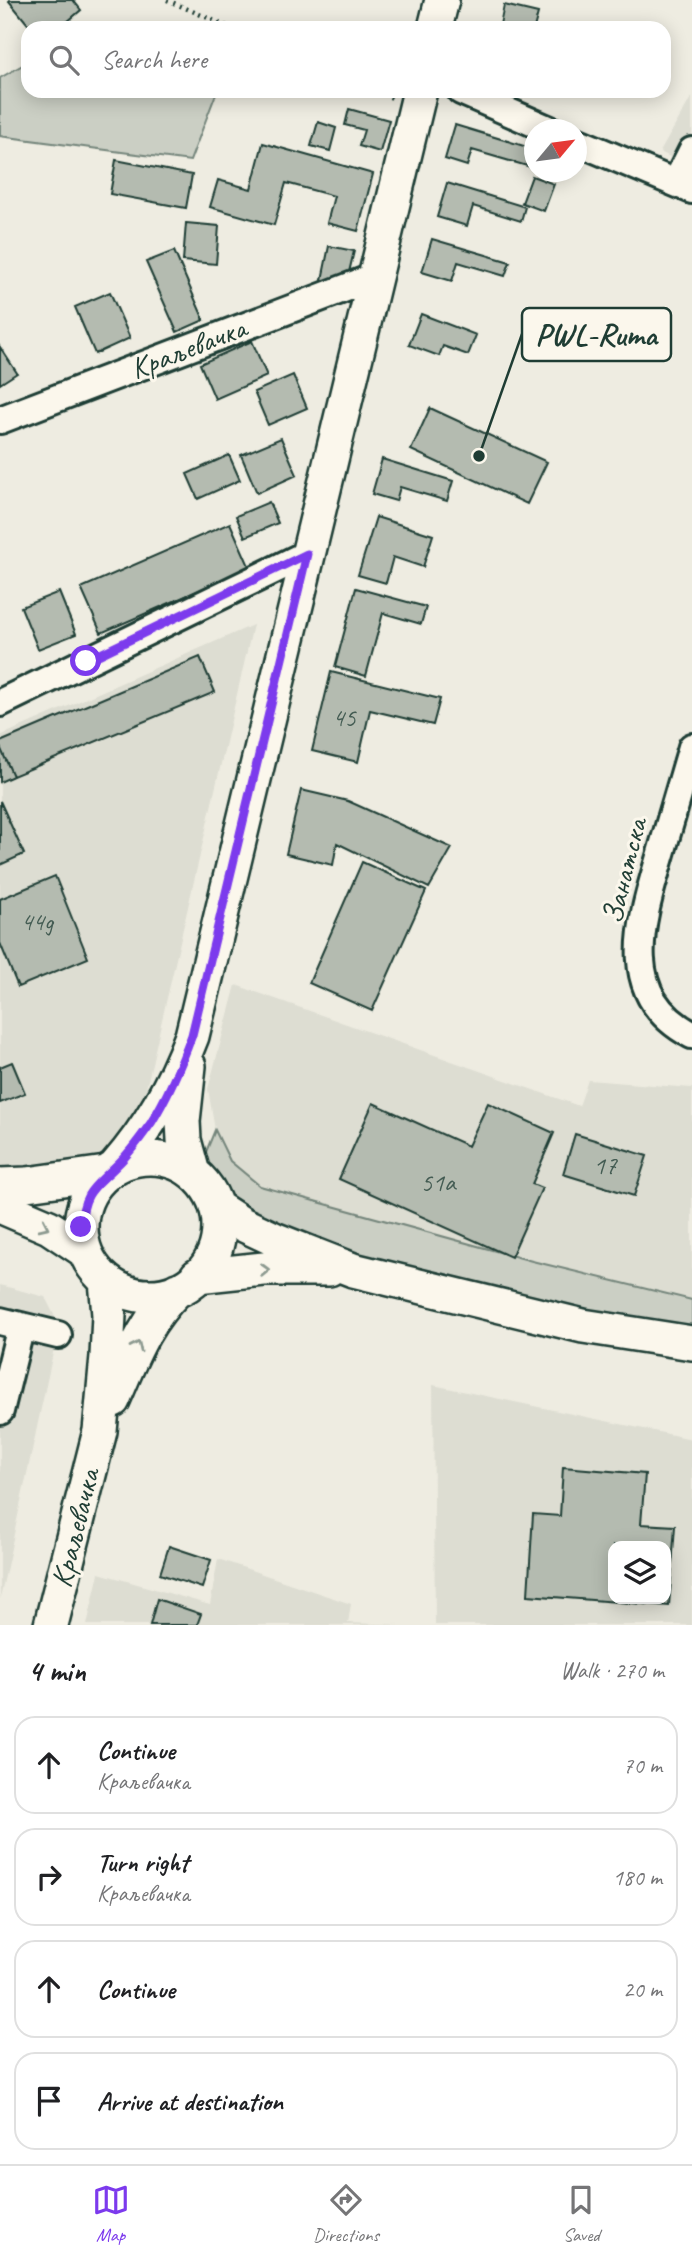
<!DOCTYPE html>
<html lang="en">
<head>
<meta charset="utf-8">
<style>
  body { margin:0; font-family:Caveat,sans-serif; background:#f6f6f6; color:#202124 }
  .controls { position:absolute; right:21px; bottom:21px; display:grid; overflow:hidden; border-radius:14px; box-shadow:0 4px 18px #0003 }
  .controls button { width:63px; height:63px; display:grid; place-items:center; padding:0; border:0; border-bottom:2px solid #e0e0e0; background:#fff; color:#202124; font:35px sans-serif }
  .compass { position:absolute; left:524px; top:119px; width:63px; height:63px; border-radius:50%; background:#fff; box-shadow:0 4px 18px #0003; rotate:61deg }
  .stop { position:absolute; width:21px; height:21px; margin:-16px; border:5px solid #7c3aed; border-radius:50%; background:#fff }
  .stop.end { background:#7c3aed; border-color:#fff; box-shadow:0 2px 7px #0008 }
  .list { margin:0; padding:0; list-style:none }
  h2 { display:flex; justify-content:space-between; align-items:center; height:91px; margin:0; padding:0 28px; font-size:30px }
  h2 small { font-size:23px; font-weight:400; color:#757577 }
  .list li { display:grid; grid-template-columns:46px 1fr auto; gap:21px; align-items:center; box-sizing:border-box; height:98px; margin:0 14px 14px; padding:0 14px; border:2px solid #e0e0e0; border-radius:21px }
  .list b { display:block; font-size:26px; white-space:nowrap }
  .list p { margin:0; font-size:23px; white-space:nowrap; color:#757577 }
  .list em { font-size:23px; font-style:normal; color:#757577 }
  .icon { flex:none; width:38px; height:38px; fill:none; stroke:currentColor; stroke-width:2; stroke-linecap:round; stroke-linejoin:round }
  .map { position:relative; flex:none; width:692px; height:1625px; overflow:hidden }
  .search { position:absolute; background:#fff; box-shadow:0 4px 18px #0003; left:21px; right:21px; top:21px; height:77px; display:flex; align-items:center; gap:18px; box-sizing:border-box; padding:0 24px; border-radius:21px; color:#757577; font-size:26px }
  .sheet { height:539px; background:#fff }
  nav { display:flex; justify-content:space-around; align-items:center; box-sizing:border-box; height:98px; border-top:2px solid #e0e0e0; background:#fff; font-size:19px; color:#757577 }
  nav a { display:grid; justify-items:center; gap:4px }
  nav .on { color:#7c3aed }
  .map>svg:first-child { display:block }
  .built { fill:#ddddd2; fill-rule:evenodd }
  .green { fill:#cbcfc4; stroke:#75867c; stroke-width:2 }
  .building { fill:#b4bbb0; stroke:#1f3d34; stroke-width:2; fill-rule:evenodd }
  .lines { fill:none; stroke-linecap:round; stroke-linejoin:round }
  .minor-casing { stroke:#1f3d34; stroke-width:32 }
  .major-casing { stroke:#1f3d34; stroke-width:38 }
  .path { stroke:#1f3d34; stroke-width:4.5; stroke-dasharray:2 5; stroke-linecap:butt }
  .minor { stroke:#fbf7ec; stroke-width:26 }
  .major { stroke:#fbf7ec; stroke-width:33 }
  .oneway { stroke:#8d9a90 }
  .route { stroke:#7c3aed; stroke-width:9 }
  .labels { text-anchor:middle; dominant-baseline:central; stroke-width:6; stroke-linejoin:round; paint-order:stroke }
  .number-label { font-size:26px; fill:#445c53 }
  .street-label { font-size:30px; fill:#1f3d34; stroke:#fbf7ec }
  .leader { fill:none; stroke:#1f3d34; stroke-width:2.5 }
  .callout-dot { fill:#1f3d34; stroke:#fbf7ec; stroke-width:2.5 }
  .callout { fill:#fbf7ec; stroke:#1f3d34; stroke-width:2.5 }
  .callout-label { font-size:32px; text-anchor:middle; font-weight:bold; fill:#1f3d34 }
</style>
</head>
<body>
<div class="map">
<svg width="692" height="1625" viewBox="0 0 692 1625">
  <rect width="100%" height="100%" fill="#eeece1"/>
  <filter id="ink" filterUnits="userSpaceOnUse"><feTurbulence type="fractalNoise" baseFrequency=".0143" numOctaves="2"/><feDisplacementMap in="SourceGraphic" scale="14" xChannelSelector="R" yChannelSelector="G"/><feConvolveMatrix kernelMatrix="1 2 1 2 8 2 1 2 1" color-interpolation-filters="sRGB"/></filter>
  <g filter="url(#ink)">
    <path class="built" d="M 692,96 L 692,168 L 660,152 Z
      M 253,625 L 138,1124 L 96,1160 L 0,1171 L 0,736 Z
      M 236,985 L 579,1106 L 588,1080 L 692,1088 L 692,1300 L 532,1261 L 260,1186 L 230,1161 L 215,1130 L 208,1089 Z
      M 0,1285 L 45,1297 L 59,1325 L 0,1599 Z
      M 433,1385 L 692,1439 L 692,1625 L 435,1625 ZM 613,1546 L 666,1546 L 666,1599 L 613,1599 Z
      M 218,1559 L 351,1604 L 348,1623 L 400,1625 L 87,1625 L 99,1573 L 210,1605 Z"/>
    <path class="green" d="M 28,62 L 28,91 L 217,91 L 190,161 L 0,136 L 0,78 Z
      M 215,1130 L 230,1161 L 260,1186 L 532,1261 L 692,1300 L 692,1334 L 551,1309 L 306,1243 L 229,1206 L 201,1164 Z"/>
    <path class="building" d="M 10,0 L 73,0 L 81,10 L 60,28 L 31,28 L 9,1 Z
      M 504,5 L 538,13 L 534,28 L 510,28 L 500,25 Z
      M 349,109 L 389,120 L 380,152 L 359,146 L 364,130 L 345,125 Z
      M 318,122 L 336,128 L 330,151 L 311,146 Z
      M 455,125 L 534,149 L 534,168 L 472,150 L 467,166 L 445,159 Z
      M 263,143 L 373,174 L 358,231 L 327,223 L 334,196 L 286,183 L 274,225 L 210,207 L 218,180 L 251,189 Z
      M 116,160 L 192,175 L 186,208 L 110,194 Z
      M 532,176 L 554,184 L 544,211 L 522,203 Z
      M 447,183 L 525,207 L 521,221 L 473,206 L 467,226 L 437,217 Z
      M 186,223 L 219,226 L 216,264 L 183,261 Z
      M 432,239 L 510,262 L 505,276 L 458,262 L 452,281 L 422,272 Z
      M 329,246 L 354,251 L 346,285 L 322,280 Z
      M 174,251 L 204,320 L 177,332 L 146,262 Z
      M 110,292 L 130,338 L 95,354 L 75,307 Z
      M 421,314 L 476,335 L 468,355 L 443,346 L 439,356 L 409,345 Z
      M 252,341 L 267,376 L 215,399 L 200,364 Z
      M 0,347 L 17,373 L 0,384 Z
      M 293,375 L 307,408 L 268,425 L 254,392 Z
      M 430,408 L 547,462 L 527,504 L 411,450 Z
      M 281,438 L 297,475 L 257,493 L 241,455 Z
      M 229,455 L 240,480 L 198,499 L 187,474 Z
      M 382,459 L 453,481 L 447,501 L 400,487 L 396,501 L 372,494 Z
      M 269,502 L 278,523 L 245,537 L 236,516 Z
      M 376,517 L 433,535 L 423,567 L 393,557 L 386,583 L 358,575 Z
      M 230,523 L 250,568 L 101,633 L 81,588 Z
      M 356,588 L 426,607 L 421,624 L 383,613 L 366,676 L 335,667 Z
      M 59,592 L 76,634 L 38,649 L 21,607 Z
      M 200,657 L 215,692 L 13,776 L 0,747 L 0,742 Z
      M 331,672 L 440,699 L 433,725 L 370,710 L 358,762 L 312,751 Z
      M 0,747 L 13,776 L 0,782 Z
      M 301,790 L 348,801 L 452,848 L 429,888 L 337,843 L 333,865 L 286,854 Z
      M 0,801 L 24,854 L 0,865 Z
      M 362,862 L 426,891 L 372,1011 L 309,983 Z
      M 55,876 L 88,958 L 18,987 L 0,943 L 0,899 Z
      M 12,1062 L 25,1093 L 0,1103 L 0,1067 Z
      M 373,1103 L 468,1146 L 488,1103 L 554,1133 L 532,1184 L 542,1188 L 511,1257 L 339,1179 Z
      M 575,1134 L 647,1156 L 634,1196 L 563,1174 Z
      M 563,1467 L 645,1474 L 641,1524 L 675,1526 L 669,1606 L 528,1595 L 533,1514 L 560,1516 ZM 613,1546 L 666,1546 L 666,1599 L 613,1599 Z
      M 169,1546 L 211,1560 L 202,1588 L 160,1574 Z
      M 157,1599 L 201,1614 L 197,1625 L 150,1625 Z"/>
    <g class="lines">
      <g class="minor-casing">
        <path id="minor" d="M 461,91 L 550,130
          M 576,141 L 692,190
          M 676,183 L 692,151
          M 0,420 L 377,276
          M 0,703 L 307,554
          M 692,747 C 682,781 672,816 662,850 C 643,916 614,994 692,1035
          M 0,1321 L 58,1335
          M 0,1411 L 21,1326"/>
      </g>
      <g class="major-casing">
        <path id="major" d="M 435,28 L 442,0
          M 189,1066 L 183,1121 L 184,1140 L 193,1173
          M81 1227a69 69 0 1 1 138 0a69 69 0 1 1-138 0Z
          M 116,1166 C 150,1127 174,1084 192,1036 L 420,91
          M 0,1185 L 27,1184 L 106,1173
          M 0,1206 L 49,1227 L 85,1251
          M 216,1207 L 242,1224 L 274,1239 L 353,1270 L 583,1326 L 692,1343
          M 197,1276 L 264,1269 L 329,1269
          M 113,1400 C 132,1357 143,1324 177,1290
          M 51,1625 L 100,1431 L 107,1356 L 109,1315 L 106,1280"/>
      </g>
      <path class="path" d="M 167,0 L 231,28
        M 377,91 L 392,98"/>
      <use href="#minor" class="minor"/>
      <use href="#major" class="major"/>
    </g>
    <defs><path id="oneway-chevron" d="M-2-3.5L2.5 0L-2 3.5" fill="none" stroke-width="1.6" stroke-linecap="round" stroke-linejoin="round" transform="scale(1.75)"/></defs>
    <g class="oneway">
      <use href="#oneway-chevron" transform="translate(44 1226) rotate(25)"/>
      <use href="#oneway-chevron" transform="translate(265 1270) rotate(-2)"/>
      <use href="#oneway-chevron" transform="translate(137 1346) rotate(-65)"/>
    </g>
  </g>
  <g class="lines" filter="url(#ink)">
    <path class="route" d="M 81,1227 C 83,1191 94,1188 117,1165 C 130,1153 141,1137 151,1123 C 168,1096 181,1065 192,1035 L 307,554 L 86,661"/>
  </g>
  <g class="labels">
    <g class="number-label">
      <text x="344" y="717">45</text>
      <text x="37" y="921">44g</text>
      <text x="605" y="1165">17</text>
      <text x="438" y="1182">51a</text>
    </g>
    <g class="street-label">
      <text transform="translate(188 348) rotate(-21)">Краљевачка</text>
      <text transform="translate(624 871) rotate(-76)">Занатска</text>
      <text transform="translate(75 1528) rotate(-76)">Краљевачка</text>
    </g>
  </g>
  <path class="leader" d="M479 456L522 334"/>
  <circle class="callout-dot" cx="479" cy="456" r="7"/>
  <rect class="callout" x="522" y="308" width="149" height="53" rx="7"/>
  <g class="callout-label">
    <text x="596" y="345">PWL-Ruma</text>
  </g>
</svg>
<div class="controls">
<button><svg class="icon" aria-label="layers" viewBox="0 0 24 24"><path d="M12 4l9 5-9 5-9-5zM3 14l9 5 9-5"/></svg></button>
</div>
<svg class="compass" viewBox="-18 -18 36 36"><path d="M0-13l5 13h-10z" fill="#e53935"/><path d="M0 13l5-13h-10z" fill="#757577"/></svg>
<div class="stop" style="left:86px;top:661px"></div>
<div class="stop end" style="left:81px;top:1227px"></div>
<div class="search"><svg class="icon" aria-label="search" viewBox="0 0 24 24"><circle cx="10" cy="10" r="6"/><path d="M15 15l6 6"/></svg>Search here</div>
</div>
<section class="sheet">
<h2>4 min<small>Walk · 270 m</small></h2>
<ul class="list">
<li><svg class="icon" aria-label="ahead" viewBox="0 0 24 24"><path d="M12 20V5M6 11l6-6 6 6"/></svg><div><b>Continue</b><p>Краљевачка</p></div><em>70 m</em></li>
<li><svg class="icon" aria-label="right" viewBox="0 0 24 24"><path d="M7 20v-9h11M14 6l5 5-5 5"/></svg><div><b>Turn right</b><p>Краљевачка</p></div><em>180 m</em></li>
<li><svg class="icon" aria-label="ahead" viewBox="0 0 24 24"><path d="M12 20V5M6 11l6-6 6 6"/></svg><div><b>Continue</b></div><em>20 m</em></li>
<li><svg class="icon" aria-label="arrive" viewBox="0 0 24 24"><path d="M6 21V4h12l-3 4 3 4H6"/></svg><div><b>Arrive at destination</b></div></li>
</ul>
</section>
<nav>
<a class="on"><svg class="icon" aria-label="map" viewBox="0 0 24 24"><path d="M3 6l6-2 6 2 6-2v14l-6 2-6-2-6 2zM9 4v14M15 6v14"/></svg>Map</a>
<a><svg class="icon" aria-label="directions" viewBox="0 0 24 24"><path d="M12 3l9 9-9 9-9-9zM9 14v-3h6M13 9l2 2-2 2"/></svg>Directions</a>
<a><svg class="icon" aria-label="saved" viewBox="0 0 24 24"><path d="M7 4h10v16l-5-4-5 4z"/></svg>Saved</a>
</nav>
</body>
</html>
